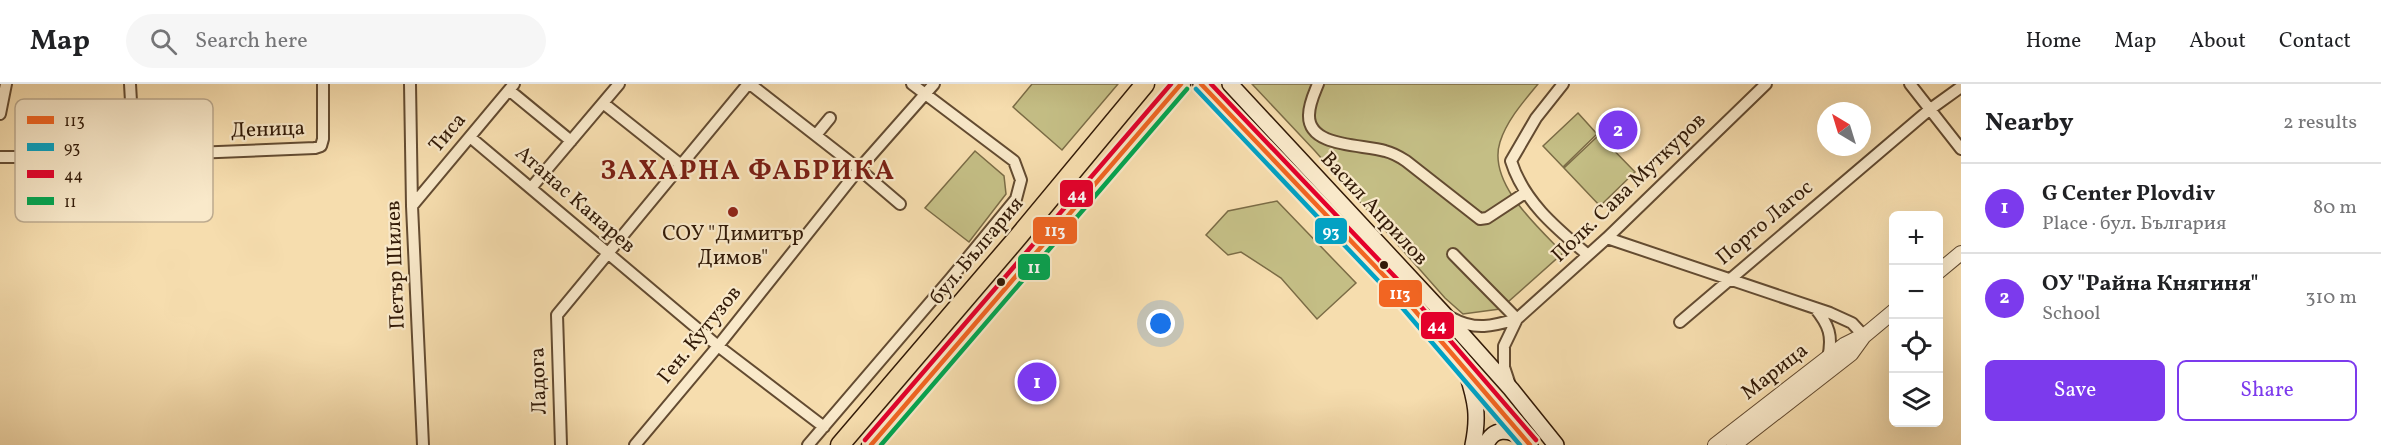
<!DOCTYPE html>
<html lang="en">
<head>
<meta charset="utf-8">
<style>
  body { margin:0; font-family:Vollkorn,serif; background:#f6f6f6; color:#202124 }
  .controls { position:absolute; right:18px; bottom:18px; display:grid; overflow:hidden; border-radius:9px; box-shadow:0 6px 24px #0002 }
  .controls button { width:54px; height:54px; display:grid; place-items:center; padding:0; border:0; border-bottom:2px solid #e0e0e0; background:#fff; color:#202124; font:30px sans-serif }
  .compass { position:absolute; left:1817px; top:18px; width:54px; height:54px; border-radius:50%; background:#fff; box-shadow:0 6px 24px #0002; rotate:322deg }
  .you { position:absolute; left:1161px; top:240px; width:21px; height:21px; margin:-15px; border:4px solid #fff; border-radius:50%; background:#1a73e8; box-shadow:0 0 0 9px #1a73e833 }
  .badge { display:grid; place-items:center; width:39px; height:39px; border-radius:50%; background:#7c3aed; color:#fff; font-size:20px; font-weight:700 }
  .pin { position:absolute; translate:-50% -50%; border:3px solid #fff; box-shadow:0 2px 6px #0006 }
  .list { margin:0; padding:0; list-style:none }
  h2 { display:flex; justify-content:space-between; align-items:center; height:78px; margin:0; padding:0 24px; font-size:26px }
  h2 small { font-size:20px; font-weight:400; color:#757577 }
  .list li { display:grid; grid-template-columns:39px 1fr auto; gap:18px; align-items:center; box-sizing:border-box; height:90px; padding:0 24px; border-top:2px solid #e0e0e0 }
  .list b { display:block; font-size:22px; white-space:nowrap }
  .list p { margin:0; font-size:20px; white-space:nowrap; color:#757577 }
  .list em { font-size:20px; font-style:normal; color:#757577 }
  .actions { display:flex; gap:12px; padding:18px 24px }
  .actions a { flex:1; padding:14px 0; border:2px solid #7c3aed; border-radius:9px; text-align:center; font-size:21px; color:#7c3aed }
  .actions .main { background:#7c3aed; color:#fff }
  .icon { flex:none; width:33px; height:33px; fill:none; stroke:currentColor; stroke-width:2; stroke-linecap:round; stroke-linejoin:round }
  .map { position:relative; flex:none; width:1961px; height:361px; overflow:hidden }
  header { display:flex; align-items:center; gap:36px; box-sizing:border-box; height:84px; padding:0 30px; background:#fff; border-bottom:2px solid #e0e0e0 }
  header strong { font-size:28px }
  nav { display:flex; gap:33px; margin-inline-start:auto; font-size:21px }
  .search { width:420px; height:54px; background:#f6f6f6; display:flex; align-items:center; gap:15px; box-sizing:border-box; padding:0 21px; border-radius:33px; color:#757577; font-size:22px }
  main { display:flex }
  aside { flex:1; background:#fff }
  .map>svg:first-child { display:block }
  .green { fill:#c4be85; stroke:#7b6c46; stroke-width:1.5 }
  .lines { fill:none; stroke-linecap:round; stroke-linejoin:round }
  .minor-casing { stroke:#634b31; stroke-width:14 }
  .tertiary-casing { stroke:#634b31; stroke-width:16 }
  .secondary-casing { stroke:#321a07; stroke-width:18 }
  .primary-casing { stroke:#321a07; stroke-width:21 }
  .minor { stroke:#f9e9ca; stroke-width:10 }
  .tertiary { stroke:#f9e9ca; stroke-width:14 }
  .secondary { stroke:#f9e9ca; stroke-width:15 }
  .primary { stroke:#f6ddae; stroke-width:18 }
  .bus-1-casing { stroke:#f9e9ca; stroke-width:9 }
  .bus-2-casing { stroke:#f9e9ca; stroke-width:9 }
  .bus-3-casing { stroke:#f9e9ca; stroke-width:9 }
  .bus-4-casing { stroke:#f9e9ca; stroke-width:9 }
  .bus-1 { stroke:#f26522; stroke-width:4.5 }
  .bus-2 { stroke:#02a2c4; stroke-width:4.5 }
  .bus-3 { stroke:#e4002b; stroke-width:4.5 }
  .bus-4 { stroke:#00a651; stroke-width:4.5 }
  .poi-dot { fill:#8f2418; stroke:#f9e9ca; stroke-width:2 }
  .bus-dot { fill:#321a07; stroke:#f9e9ca; stroke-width:2 }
  .labels { text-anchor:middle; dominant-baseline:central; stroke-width:4.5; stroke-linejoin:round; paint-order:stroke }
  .street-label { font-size:21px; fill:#321a07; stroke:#f9e9ca }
  .poi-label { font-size:21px; fill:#321a07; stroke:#f9e9ca }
  .district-label { font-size:27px; font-weight:bold; letter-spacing:1.5px; fill:#7a1f14; stroke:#f9e9ca }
  .key { fill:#f9e9ca; stroke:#bdab90; stroke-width:1.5 }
  .key-label { font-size:16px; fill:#321a07 }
  .line-badge { stroke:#f9e9ca; stroke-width:2 }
  .badge-label { font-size:16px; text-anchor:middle; font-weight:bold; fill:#fff }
</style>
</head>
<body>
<header>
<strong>Map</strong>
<div class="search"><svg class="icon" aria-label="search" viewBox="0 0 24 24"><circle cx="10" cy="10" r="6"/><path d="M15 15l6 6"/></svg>Search here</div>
<nav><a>Home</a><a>Map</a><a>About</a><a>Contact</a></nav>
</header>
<main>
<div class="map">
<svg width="1961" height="361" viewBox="0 0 1961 361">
  <rect width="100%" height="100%" fill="#f6ddae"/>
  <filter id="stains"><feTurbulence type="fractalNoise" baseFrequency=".00333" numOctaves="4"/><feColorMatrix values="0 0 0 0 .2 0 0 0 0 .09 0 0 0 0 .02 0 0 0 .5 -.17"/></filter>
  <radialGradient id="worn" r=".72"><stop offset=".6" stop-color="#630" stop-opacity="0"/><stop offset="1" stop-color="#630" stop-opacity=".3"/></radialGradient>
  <path class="green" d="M 1032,0 L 1118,0 L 1062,66 L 1013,23 Z
    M 1252,0 L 1538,0 C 1524,17 1507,36 1500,58 C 1487,99 1538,143 1563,169 L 1500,225 L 1463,230 L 1445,214 L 1315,67 Z
    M 1578,29 L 1597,50 L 1563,83 L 1543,62 Z
    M 1599,51 L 1635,88 L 1600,122 L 1564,84 Z
    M 975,67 L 1004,92 L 1006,110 L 969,158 L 925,124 Z
    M 1277,117 L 1356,199 L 1317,235 L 1281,194 L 1241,168 L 1228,171 L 1206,151 L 1228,127 Z"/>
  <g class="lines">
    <g class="minor-casing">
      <path id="minor" d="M 130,0 L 134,70
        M 410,0 L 412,122 L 423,361
        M 750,0 L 859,85 L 900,120
        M 1318,0 C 1314,10 1309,20 1309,31 C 1308,64 1363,60 1385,67 C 1393,69 1400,73 1406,77 L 1480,135 L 1487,134 L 1525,109
        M 1563,0 L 1536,34 L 1511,77 C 1524,118 1556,144 1588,171
        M 1910,0 L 1961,65
        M 509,6 L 571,57
        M 603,19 L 681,81
        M 0,30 L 6,0
        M 816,51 L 830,34
        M 470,53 L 718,262 L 824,343
        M 0,73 L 93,73 L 315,64 L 321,62 L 323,55 L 323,0
        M 531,104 L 619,0
        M 412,122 L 514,0
        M 1607,154 L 1830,229 L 1852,239 L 1864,252
        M 1453,170 L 1517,235
        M 1815,224 C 1829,241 1833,252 1828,274
        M 1452,234 C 1475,247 1493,242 1517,235
        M 1680,238 L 1929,26 L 1961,3
        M 1510,301 L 1504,283 L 1504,262 L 1517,235 L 1607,154 L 1766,0
        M 561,361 L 557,231 L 748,0
        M 635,361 L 718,262 L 859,85 L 934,0
        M 808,361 L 951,194 L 1016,115 L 1021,96 L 1014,77 L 912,0"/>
    </g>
    <g class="tertiary-casing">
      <path id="tertiary" d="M 1938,188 L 1961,169
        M 1715,361 L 1844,261 L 1862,252
        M 1734,361 L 1851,270 L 1864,252 L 1894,227"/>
    </g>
    <g class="secondary-casing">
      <path id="secondary" d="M 1201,0 L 1393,201 L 1530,361
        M 1230,0 L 1443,229 L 1511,305 L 1556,361
        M 1467,289 C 1476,318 1479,332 1473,361
        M 1486,361 C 1493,343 1509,345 1523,354"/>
    </g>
    <g class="primary-casing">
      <path id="primary" d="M 840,361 L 1018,153 L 1145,0
        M 871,361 L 1181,0"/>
    </g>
    <use href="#minor" class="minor"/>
    <use href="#tertiary" class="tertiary"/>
    <use href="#secondary" class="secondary"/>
    <use href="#primary" class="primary"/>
    <g class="bus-1-casing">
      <path id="bus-1" d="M 1201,0 L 1393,201 L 1530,361
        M 871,361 L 1181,0"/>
    </g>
    <g class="bus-2-casing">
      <path id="bus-2" d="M 1196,5 L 1387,206 L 1520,361"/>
    </g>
    <g class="bus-3-casing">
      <path id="bus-3" d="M 1211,0 L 1398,196 L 1536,356
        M 865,356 L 1171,0"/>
    </g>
    <g class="bus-4-casing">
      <path id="bus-4" d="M 881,361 L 1187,5"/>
    </g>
    <use href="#bus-1" class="bus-1"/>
    <use href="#bus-2" class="bus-2"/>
    <use href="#bus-3" class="bus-3"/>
    <use href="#bus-4" class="bus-4"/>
  </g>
  <circle class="poi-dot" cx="733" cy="128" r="6"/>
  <g class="bus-dot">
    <circle cx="1384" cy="181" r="5"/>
    <circle cx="1001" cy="198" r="5"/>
  </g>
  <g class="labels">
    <g class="street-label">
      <text transform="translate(268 46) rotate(-2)">Деница</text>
      <text transform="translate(448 49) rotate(-50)">Тиса</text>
      <text transform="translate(1629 104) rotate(-44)">Полк. Сава Муткуров</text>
      <text transform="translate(575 116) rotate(41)">Атанас Канарев</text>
      <text transform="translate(1374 125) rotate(47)">Васил Априлов</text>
      <text transform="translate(1765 139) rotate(-40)">Порто Лагос</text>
      <text transform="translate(977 167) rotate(-50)">бул. България</text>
      <text transform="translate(396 181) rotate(-92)">Петър Шилев</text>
      <text transform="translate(700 251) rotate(-51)">Ген. Кутузов</text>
      <text transform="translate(1775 288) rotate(-38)">Марица</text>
      <text transform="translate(539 297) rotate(-92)">Ладога</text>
    </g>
    <g class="poi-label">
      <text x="733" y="150">СОУ "Димитър<tspan x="733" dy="24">Димов"</tspan></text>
    </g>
    <g class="district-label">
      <text x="748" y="88">ЗАХАРНА ФАБРИКА</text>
    </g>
  </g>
  <rect x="15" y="15" width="198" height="123" rx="9" class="key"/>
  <rect x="27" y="32" width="27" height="8" fill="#f26522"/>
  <rect x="27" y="59" width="27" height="8" fill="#02a2c4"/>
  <rect x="27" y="86" width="27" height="8" fill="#e4002b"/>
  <rect x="27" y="113" width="27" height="8" fill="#00a651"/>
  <g class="key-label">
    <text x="64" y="42">113</text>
    <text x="64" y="69">93</text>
    <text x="64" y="96">44</text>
    <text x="64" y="123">11</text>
  </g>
  <g class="line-badge">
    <rect x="1059" y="95" width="35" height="29" rx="6" fill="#e4002b"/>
    <rect x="1032" y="132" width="46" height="29" rx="6" fill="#f26522"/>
    <rect x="1314" y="133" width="34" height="28" rx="6" fill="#02a2c4"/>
    <rect x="1017" y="169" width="34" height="28" rx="6" fill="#00a651"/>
    <rect x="1378" y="195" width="45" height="29" rx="6" fill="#f26522"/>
    <rect x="1420" y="227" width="35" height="29" rx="6" fill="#e4002b"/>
  </g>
  <g class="badge-label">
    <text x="1077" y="116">44</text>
    <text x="1055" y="152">113</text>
    <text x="1331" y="153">93</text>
    <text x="1034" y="189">11</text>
    <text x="1400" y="215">113</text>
    <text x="1437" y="247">44</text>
  </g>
  <rect width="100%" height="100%" filter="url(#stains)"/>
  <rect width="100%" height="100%" fill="url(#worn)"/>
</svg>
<div class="controls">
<button>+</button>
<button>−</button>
<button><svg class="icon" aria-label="locate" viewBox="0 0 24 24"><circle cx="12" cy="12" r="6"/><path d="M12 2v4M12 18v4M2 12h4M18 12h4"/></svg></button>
<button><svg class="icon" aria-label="layers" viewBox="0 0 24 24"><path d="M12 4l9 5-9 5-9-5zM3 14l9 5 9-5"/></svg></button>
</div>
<svg class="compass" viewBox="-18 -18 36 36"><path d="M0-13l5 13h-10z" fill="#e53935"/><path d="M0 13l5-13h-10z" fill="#757577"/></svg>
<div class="you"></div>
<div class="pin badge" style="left:1037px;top:298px">1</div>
<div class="pin badge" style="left:1618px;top:46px">2</div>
</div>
<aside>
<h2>Nearby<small>2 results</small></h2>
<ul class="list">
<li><span class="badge">1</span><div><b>G Center Plovdiv</b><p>Place · бул. България</p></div><em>80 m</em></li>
<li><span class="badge">2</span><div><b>ОУ &quot;Райна Княгиня&quot;</b><p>School</p></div><em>310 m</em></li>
</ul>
<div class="actions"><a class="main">Save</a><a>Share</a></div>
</aside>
</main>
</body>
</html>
